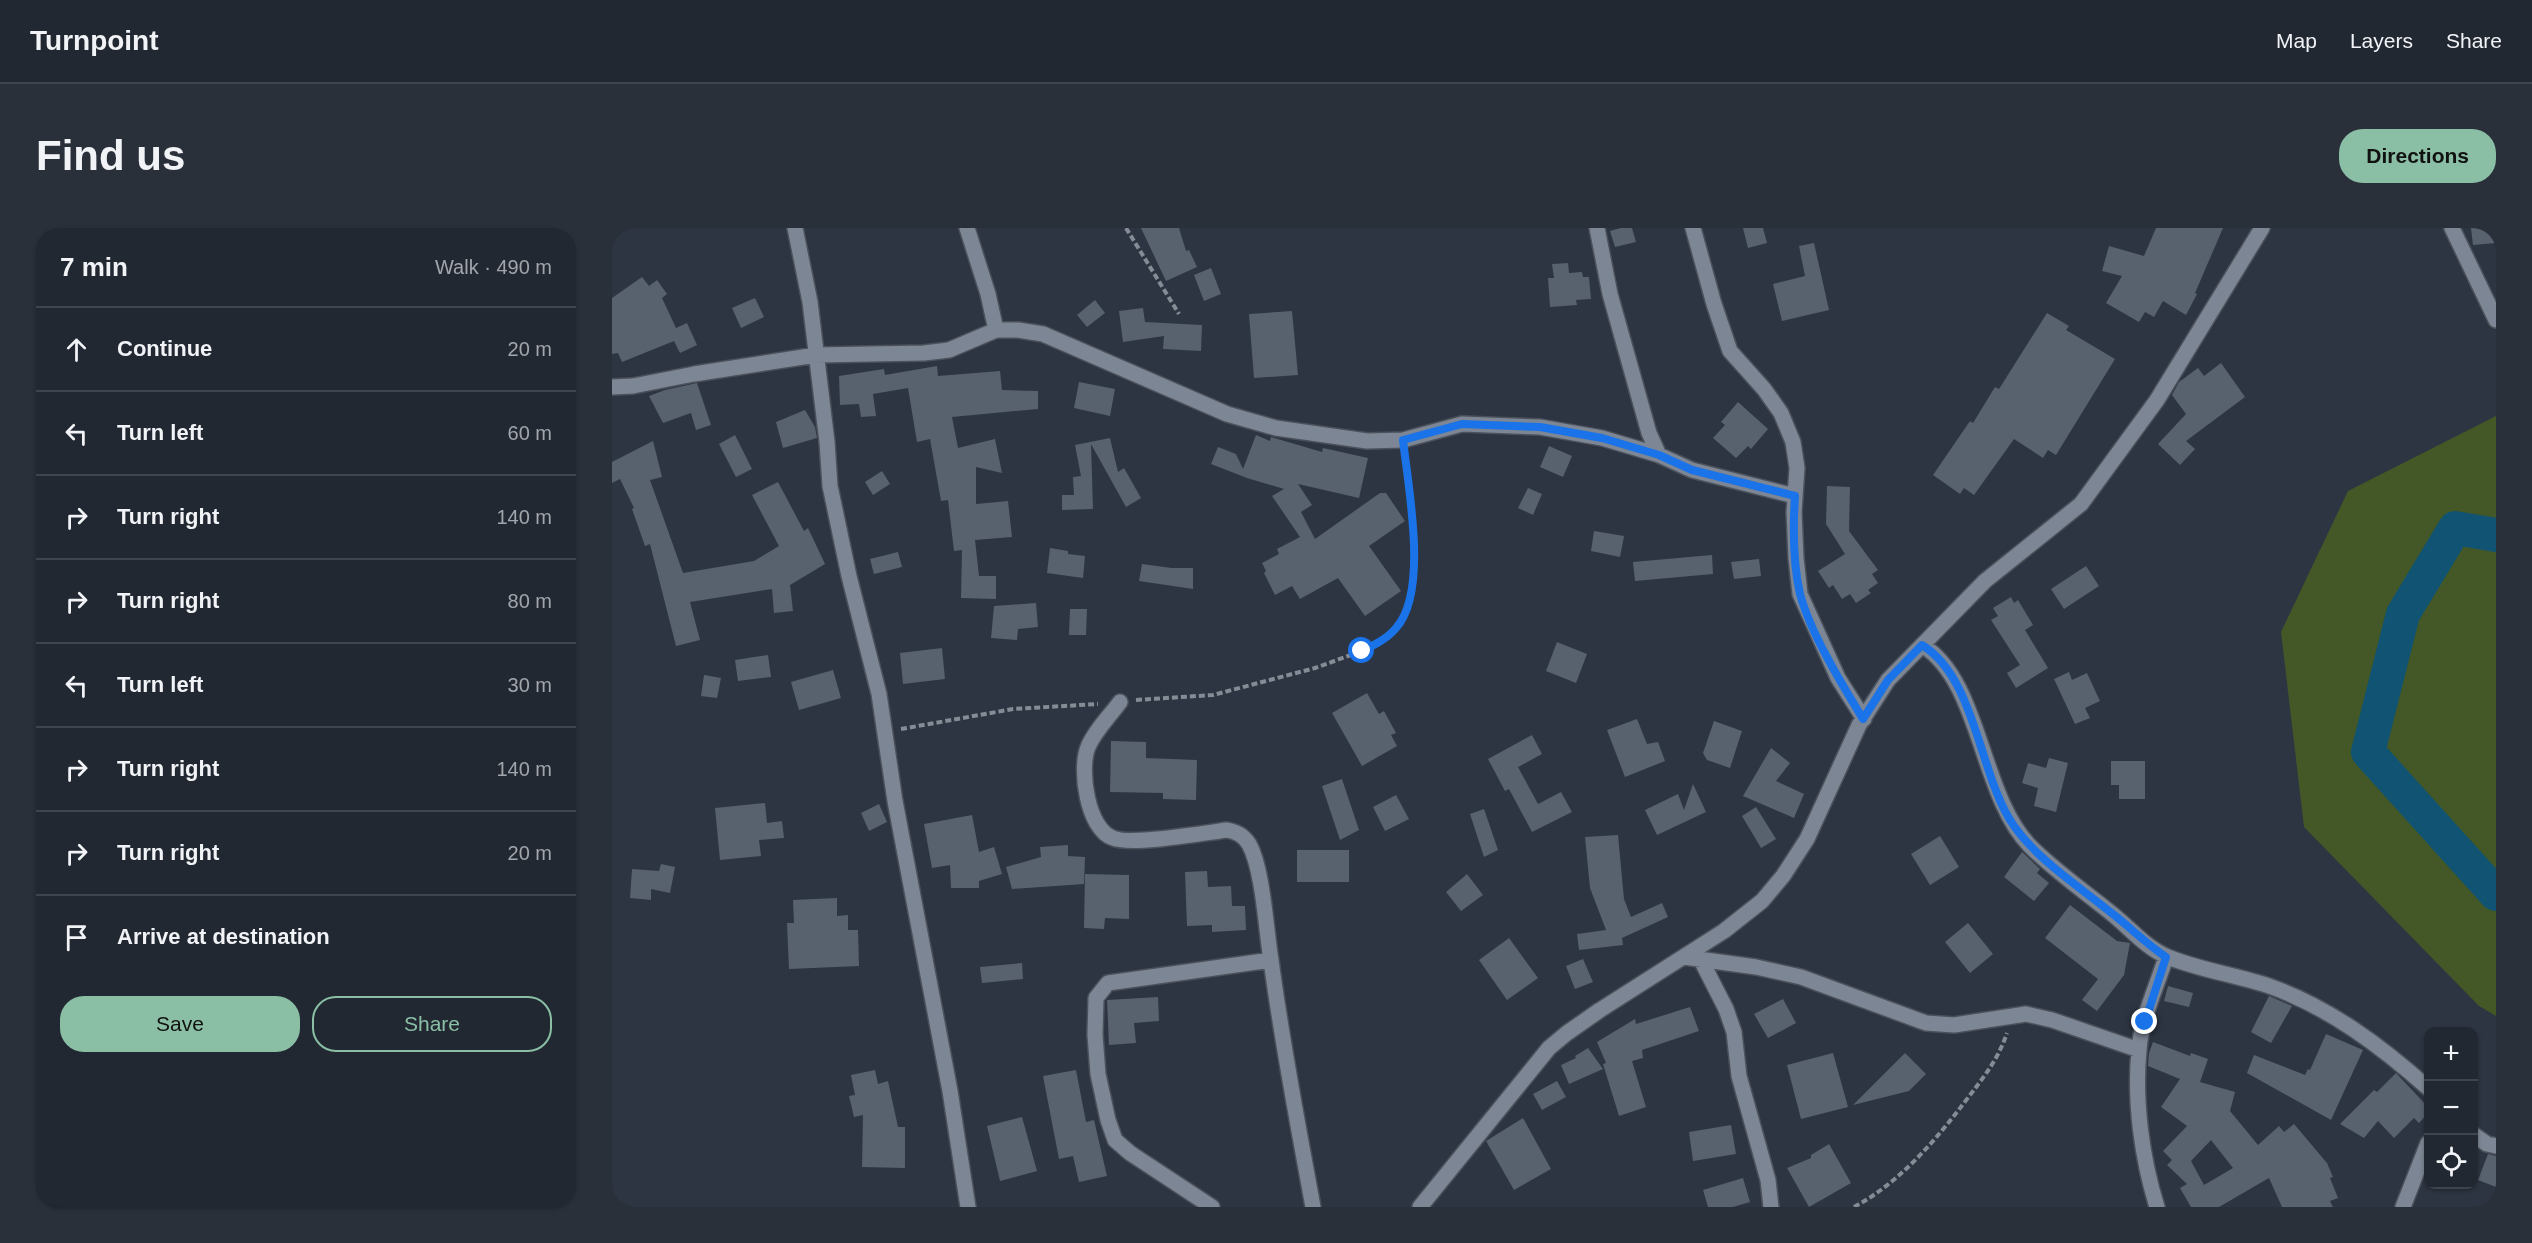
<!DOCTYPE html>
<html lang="en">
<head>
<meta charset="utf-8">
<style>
  body { margin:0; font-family:Arial,sans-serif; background:#2a303a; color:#f1f3f6 }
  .controls { position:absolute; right:18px; bottom:18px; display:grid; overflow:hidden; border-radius:12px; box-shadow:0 2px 4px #0004 }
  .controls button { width:54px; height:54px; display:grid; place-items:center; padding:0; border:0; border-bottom:2px solid #3f444d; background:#222832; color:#f1f3f6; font:30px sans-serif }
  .stop { position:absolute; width:18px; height:18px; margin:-14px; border:4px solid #1a73e8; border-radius:50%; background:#fff }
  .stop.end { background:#1a73e8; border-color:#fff; box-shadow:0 2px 6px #0008 }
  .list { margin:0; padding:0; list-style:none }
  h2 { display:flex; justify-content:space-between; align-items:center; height:78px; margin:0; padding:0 24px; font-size:26px }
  h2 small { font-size:20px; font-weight:400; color:#a2a6ac }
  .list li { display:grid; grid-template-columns:39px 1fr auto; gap:18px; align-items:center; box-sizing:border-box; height:84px; padding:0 24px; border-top:2px solid #3f444d }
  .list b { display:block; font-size:22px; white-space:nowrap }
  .list em { font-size:20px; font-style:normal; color:#a2a6ac }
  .actions { display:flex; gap:12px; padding:18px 24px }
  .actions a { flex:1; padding:14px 0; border:2px solid #8abfa5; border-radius:24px; text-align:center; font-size:21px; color:#8abfa5 }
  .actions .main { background:#8abfa5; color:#111 }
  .icon { flex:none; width:33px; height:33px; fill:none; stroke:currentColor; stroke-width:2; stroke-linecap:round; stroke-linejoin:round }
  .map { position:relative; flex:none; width:1884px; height:979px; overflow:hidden; border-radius:24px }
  header { display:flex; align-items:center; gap:36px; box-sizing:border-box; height:84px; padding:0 30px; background:#222832; border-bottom:2px solid #3f444d }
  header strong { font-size:28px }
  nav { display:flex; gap:33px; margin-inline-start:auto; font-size:21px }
  .intro { display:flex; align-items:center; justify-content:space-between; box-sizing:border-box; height:144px; padding:0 36px }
  h1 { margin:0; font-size:42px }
  .button { padding:15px 27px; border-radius:24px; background:#8abfa5; color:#111; font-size:21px; font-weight:700 }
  main { display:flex; gap:36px; padding:0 36px }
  aside { flex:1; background:#222832; border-radius:24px; box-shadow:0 2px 4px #0004 }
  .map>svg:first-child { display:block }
  .green { fill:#435826 }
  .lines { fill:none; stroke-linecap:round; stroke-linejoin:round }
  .river { stroke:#115372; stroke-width:34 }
  .building { fill:#58616e; fill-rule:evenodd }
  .minor-casing { stroke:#4b515b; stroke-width:18 }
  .path { stroke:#858c96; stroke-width:4; stroke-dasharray:6 3; stroke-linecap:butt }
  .minor { stroke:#7d8694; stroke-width:15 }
  .route { stroke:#1a73e8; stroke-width:8 }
</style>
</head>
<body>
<header>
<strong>Turnpoint</strong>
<nav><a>Map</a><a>Layers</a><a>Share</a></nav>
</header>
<div class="intro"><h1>Find us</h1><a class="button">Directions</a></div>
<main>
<aside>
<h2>7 min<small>Walk · 490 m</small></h2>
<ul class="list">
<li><svg class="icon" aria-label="ahead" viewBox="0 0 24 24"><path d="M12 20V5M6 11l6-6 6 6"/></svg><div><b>Continue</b></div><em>20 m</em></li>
<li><svg class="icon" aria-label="left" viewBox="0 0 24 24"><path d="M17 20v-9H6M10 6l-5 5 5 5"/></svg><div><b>Turn left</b></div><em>60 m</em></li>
<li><svg class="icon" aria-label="right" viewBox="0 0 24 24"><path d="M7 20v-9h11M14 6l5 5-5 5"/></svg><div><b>Turn right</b></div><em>140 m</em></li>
<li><svg class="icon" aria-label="right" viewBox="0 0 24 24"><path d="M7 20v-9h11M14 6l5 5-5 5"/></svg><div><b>Turn right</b></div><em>80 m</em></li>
<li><svg class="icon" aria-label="left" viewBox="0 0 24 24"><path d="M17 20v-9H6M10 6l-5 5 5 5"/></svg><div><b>Turn left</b></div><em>30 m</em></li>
<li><svg class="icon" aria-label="right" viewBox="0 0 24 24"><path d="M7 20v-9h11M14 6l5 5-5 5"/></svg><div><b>Turn right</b></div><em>140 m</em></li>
<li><svg class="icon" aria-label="right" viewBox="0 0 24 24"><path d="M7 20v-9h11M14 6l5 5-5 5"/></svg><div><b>Turn right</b></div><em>20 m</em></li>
<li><svg class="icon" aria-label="arrive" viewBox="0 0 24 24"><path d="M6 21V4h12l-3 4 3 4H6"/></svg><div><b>Arrive at destination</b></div></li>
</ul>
<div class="actions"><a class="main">Save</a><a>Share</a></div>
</aside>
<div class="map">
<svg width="1884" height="979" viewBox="0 0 1884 979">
  <rect width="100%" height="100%" fill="#2d3542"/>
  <path class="green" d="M 1884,188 L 1884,788 L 1867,778 L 1692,599 L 1669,404 L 1736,263 Z"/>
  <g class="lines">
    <path class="river" d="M 1884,307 L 1843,300 L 1791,386 L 1756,524 L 1884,666"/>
  </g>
  <path class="building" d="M 529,0 L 567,0 L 574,23 L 577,22 L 585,39 L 554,53 Z
    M 1009,0 L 1020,0 L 1024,14 L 1003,19 L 998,3 Z
    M 1131,0 L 1151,0 L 1155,15 L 1136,20 Z
    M 1544,0 L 1611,0 L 1583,65 L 1585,66 L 1574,87 L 1551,73 L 1542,89 L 1533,84 L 1527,94 L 1494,75 L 1510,48 L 1490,43 L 1497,18 L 1532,28 Z
    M 1859,0 L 1884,0 L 1884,15 L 1861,17 Z
    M 1202,15 L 1217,82 L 1170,93 L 1161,56 L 1193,48 L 1187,18 Z
    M 956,35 L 957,45 L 970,44 L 971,49 L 977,49 L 979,71 L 964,72 L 965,77 L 938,79 L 936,50 L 942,50 L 940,36 Z
    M 599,40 L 609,66 L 592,73 L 582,47 Z
    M 30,49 L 37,58 L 45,52 L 55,66 L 50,70 L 64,100 L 75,95 L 85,117 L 68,125 L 62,113 L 10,134 L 6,125 L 0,126 L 0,70 Z
    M 143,70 L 152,89 L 129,100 L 120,80 Z
    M 483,72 L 493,85 L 475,99 L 465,87 Z
    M 531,80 L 533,94 L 590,97 L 589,123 L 551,121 L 552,108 L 511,114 L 507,83 Z
    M 680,83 L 686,147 L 642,150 L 637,86 Z
    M 1435,85 L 1457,98 L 1454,102 L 1503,131 L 1444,227 L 1436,222 L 1431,230 L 1402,211 L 1362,267 L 1352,260 L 1348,266 L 1321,247 L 1358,193 L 1361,195 L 1383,159 L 1387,161 Z
    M 1609,135 L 1633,169 L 1574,213 L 1583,221 L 1568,237 L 1546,216 L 1574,186 L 1560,167 L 1567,154 L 1586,140 L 1592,148 Z
    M 325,138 L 326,148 L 388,143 L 390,162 L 426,163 L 426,181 L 340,189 L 346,220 L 383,211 L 390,245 L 364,239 L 364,276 L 396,273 L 400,309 L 363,312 L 367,348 L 384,348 L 384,371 L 349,370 L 350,322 L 342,323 L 336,272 L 329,273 L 318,211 L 305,214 L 296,160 L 261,166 L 264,188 L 249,189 L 247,176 L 228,177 L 227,148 L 272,141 L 273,147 Z
    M 467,154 L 503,161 L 498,188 L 462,180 Z
    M 85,155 L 99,197 L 84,202 L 79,185 L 51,195 L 37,168 L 53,162 Z
    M 1126,174 L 1156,201 L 1139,221 L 1136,218 L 1124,230 L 1101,210 L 1113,197 L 1109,194 Z
    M 193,182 L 203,199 L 205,210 L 171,220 L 164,194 Z
    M 123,207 L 140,241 L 124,249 L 107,216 Z
    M 644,207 L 658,213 L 659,209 L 710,224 L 711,220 L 756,230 L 747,270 L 686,256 L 700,277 L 689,284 L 703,311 L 768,265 L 774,265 L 793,293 L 757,318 L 789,363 L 753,388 L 726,350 L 688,371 L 680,358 L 663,367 L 652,345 L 654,343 L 650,335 L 667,326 L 665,321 L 688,309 L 660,268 L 672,261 L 635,250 L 599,236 L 606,219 L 624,226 L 631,241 Z
    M 498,210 L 506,244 L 512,240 L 529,270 L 514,279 L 479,216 L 481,281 L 450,282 L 450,267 L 462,267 L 461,249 L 469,248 L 463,217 Z
    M 41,213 L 50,249 L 38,252 L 71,345 L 142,333 L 167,318 L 140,267 L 166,254 L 192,303 L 196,300 L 213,336 L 178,357 L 181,383 L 162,385 L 160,361 L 78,374 L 88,412 L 64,418 L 38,316 L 33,318 L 20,281 L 22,280 L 8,251 L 0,255 L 0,234 Z
    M 937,218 L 960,228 L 951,249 L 928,239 Z
    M 270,243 L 278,256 L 261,267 L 253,254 Z
    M 1215,258 L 1238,259 L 1237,303 L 1266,342 L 1260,346 L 1266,355 L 1256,362 L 1259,365 L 1244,375 L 1238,366 L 1230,371 L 1221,357 L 1217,360 L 1206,343 L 1233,326 L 1214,296 Z
    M 916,260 L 930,266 L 921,287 L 906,280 Z
    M 982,303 L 1012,308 L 1008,329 L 979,323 Z
    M 438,320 L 456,323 L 456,326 L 473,328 L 471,350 L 435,345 Z
    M 286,324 L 290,339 L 262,346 L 258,331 Z
    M 1100,327 L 1101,346 L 1023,353 L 1021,334 Z
    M 1147,331 L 1149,348 L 1122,351 L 1119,334 Z
    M 530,336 L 560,340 L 581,340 L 581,361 L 527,353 Z
    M 1474,338 L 1487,358 L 1452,381 L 1439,361 Z
    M 1399,369 L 1402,375 L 1406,372 L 1421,397 L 1413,402 L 1436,440 L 1404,460 L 1395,445 L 1408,437 L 1379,392 L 1386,388 L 1381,380 Z
    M 424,375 L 426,399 L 406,401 L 405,412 L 379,410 L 382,378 Z
    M 458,381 L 475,381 L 474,407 L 457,407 Z
    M 945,414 L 975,426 L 964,455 L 934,443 Z
    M 330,420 L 333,451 L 291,456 L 288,425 Z
    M 156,427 L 159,449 L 126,453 L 123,432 Z
    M 221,442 L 229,470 L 187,482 L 179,454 Z
    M 1457,444 L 1460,452 L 1475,445 L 1488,473 L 1473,480 L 1478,490 L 1463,496 L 1442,451 Z
    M 92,447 L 109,450 L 105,470 L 89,468 Z
    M 755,465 L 767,486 L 772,483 L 784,505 L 779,507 L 785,518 L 750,538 L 720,485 Z
    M 1025,491 L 1035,516 L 1046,514 L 1053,533 L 1013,549 L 995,502 Z
    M 1102,493 L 1130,503 L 1118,540 L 1095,532 L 1091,525 Z
    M 920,507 L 930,526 L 906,539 L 926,576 L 949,564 L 960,584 L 920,604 L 897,561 L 893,563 L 876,531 Z
    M 499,513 L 534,514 L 534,530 L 585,532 L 584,572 L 551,571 L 551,565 L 498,564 Z
    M 1159,520 L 1178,535 L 1164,553 L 1192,566 L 1182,590 L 1131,568 Z
    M 1437,530 L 1456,535 L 1444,584 L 1422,578 L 1426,560 L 1410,555 L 1416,535 L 1434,540 Z
    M 1499,533 L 1533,533 L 1533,571 L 1507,571 L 1507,557 L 1499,557 Z
    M 730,551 L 747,602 L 728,612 L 710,558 Z
    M 1081,556 L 1094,584 L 1045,607 L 1033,582 L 1066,566 L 1072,582 Z
    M 784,567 L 797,591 L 773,603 L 761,579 Z
    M 153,575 L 155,595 L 170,593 L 172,610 L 147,612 L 149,628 L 108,632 L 103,580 Z
    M 267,576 L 275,594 L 257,603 L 249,585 Z
    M 1144,579 L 1164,611 L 1149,620 L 1130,588 Z
    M 872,581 L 886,622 L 872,629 L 858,586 Z
    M 360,587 L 367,624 L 382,619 L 390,646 L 367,653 L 367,660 L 339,660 L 338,637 L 320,640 L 312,596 Z
    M 1006,607 L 1012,671 L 1019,689 L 1050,675 L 1056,689 L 1010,710 L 1011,717 L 967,722 L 965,706 L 994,702 L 978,660 L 973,609 Z
    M 1328,608 L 1347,639 L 1318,657 L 1299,626 Z
    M 456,617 L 456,628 L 473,629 L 472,656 L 400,661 L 394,639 L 429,629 L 428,619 Z
    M 685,622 L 737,622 L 737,654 L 685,654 Z
    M 1410,624 L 1428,641 L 1425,645 L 1437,655 L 1422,673 L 1392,649 Z
    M 49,636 L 63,639 L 58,665 L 39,661 L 39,672 L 18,670 L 20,641 L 47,643 Z
    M 595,643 L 596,659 L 619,658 L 620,678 L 633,678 L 634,702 L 600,704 L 600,697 L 575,698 L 573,644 Z
    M 473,646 L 517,647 L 517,691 L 493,690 L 492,701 L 472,700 Z
    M 855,646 L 871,667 L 849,683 L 834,664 Z
    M 225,670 L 225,688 L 236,687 L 236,702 L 246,702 L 247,738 L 177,741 L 175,695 L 182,695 L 181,672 Z
    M 1458,677 L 1505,713 L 1518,715 L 1512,747 L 1485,783 L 1470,772 L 1486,751 L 1433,710 Z
    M 1356,695 L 1381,726 L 1358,745 L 1333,714 Z
    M 897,710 L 926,750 L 895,772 L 867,732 Z
    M 971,731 L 981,754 L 963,761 L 954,738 Z
    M 410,735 L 411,751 L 370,755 L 368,739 Z
    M 1556,758 L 1581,765 L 1577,779 L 1552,773 Z
    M 1657,768 L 1680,778 L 1659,815 L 1639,804 Z
    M 546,769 L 547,793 L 522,795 L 524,815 L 497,817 L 495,772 Z
    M 1171,771 L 1184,795 L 1156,810 L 1142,786 Z
    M 1078,779 L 1087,803 L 1030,822 L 1031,830 L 1020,833 L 1034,879 L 1007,888 L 991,836 L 994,835 L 985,814 L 1023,791 L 1024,796 Z
    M 1714,806 L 1751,822 L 1719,892 L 1635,845 L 1642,827 L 1693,847 L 1696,841 L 1698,842 Z
    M 1541,814 L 1578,828 L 1579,825 L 1596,831 L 1588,854 L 1623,864 L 1618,883 L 1646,917 L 1667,898 L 1672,904 L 1682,896 L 1715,935 L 1721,949 L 1718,950 L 1726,970 L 1718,973 L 1721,979 L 1670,979 L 1657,950 L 1607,979 L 1579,979 L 1568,960 L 1575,956 L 1555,937 L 1560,932 L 1551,923 L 1575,898 L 1549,879 L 1568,851 L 1536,838 L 1537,825 ZM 1599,912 L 1621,940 L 1592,957 L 1579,933 Z
    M 976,820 L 991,841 L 957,856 L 949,837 L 964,830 L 963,828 Z
    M 1221,825 L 1236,879 L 1189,891 L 1175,837 Z
    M 1293,825 L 1314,846 L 1297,863 L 1241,877 Z
    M 263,842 L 266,856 L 276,853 L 286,899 L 293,899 L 293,940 L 250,939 L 251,887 L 242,889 L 237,868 L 243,867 L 239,847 Z
    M 464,842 L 474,894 L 482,892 L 495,948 L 467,954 L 461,928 L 447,931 L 431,848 Z
    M 1784,845 L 1816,879 L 1816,885 L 1807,895 L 1802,890 L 1782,910 L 1766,893 L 1752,910 L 1728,896 L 1762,862 L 1765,864 Z
    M 945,853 L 954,869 L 930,882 L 921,866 Z
    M 410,889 L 425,943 L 388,953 L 375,898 Z
    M 911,890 L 939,941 L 902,962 L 874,913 Z
    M 1119,897 L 1124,926 L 1081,933 L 1077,904 Z
    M 1217,916 L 1239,955 L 1197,979 L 1175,940 L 1199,930 L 1199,927 Z
    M 1876,926 L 1884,928 L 1884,959 L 1866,952 Z
    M 1131,950 L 1138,974 L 1121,979 L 1096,979 L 1091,962 Z"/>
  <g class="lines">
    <g class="minor-casing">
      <path id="minor" d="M 183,0 L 198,74 L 215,214 L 218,258 L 237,348 L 267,466 L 283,573 L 338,863 L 356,979
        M 355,0 L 376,66 L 384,102
        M 985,0 L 998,66 L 1037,205 L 1047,227
        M 1081,0 L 1102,76 L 1118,123 L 1152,161 L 1169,185 L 1181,214 L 1185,240 L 1182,284 L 1184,330 L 1188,366 L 1226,450 L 1252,491
        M 1840,0 L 1884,92
        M 0,159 L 21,158 L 82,146 L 204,127 L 312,125 L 337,122 L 384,102 L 406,102 L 431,106 L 615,186 L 664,200 L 755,213 L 791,212 L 850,196 L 928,199 L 990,210 L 1047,227 L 1080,242 L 1183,268
        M 1310,417 C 1369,453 1368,567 1418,618 C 1443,643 1472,663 1499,685 C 1517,699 1534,720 1556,729 C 1588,742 1624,747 1657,758 C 1717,779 1770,819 1816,860
        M 508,474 C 498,488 483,502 476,519 C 467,541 475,601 501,610 C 519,618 592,605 615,602 C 625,604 631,607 637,616 C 651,641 654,702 659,732 C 670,815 686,897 701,979
        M 1072,729 L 1144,739 L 1189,749 L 1314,795 L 1342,797 L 1414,786 L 1440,792 L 1527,822
        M 1089,732 L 1114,781 L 1122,804 L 1127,848 L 1156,952 L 1159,979
        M 1862,907 L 1875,916 L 1884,918
        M 600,979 L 518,925 L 503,912 L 496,892 L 486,846 L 483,807 L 484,770 L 496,755 L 659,732
        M 808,979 L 937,820 L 955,805 L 988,782 L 1112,703 L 1150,673 L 1171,648 L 1195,611 L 1247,497 L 1276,452 L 1373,353 L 1469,276 L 1545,172 L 1650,0
        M 1545,979 C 1530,931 1522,873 1527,822 C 1529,791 1545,758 1554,729
        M 1791,979 L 1816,915"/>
    </g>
    <path class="path" d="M 514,0 L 567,86
      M 524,472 L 601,467 L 703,440 L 750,423 L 769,413 L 784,401 L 798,374 L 803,309 L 793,228
      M 289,501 L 401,481 L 486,476
      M 1242,979 C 1287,955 1322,914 1352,875 C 1370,851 1385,834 1395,805"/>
    <use href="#minor" class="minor"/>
  </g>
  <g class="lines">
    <path class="route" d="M 750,423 C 762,417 775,411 784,400 C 817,364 796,258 791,212 L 850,196 L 928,199 L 990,210 L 1047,227 L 1080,242 L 1183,268 C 1181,299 1181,335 1188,366 C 1199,406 1229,455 1251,491 L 1276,452 L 1310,417 C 1365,451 1367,549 1402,598 C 1426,632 1465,657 1497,683 C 1517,698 1533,715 1554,729 L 1533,794"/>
  </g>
</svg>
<div class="controls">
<button>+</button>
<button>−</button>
<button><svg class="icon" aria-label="locate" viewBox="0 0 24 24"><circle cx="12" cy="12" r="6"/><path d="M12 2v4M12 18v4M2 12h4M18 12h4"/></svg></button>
</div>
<div class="stop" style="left:750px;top:423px"></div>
<div class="stop end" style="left:1533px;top:794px"></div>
</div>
</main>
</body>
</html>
